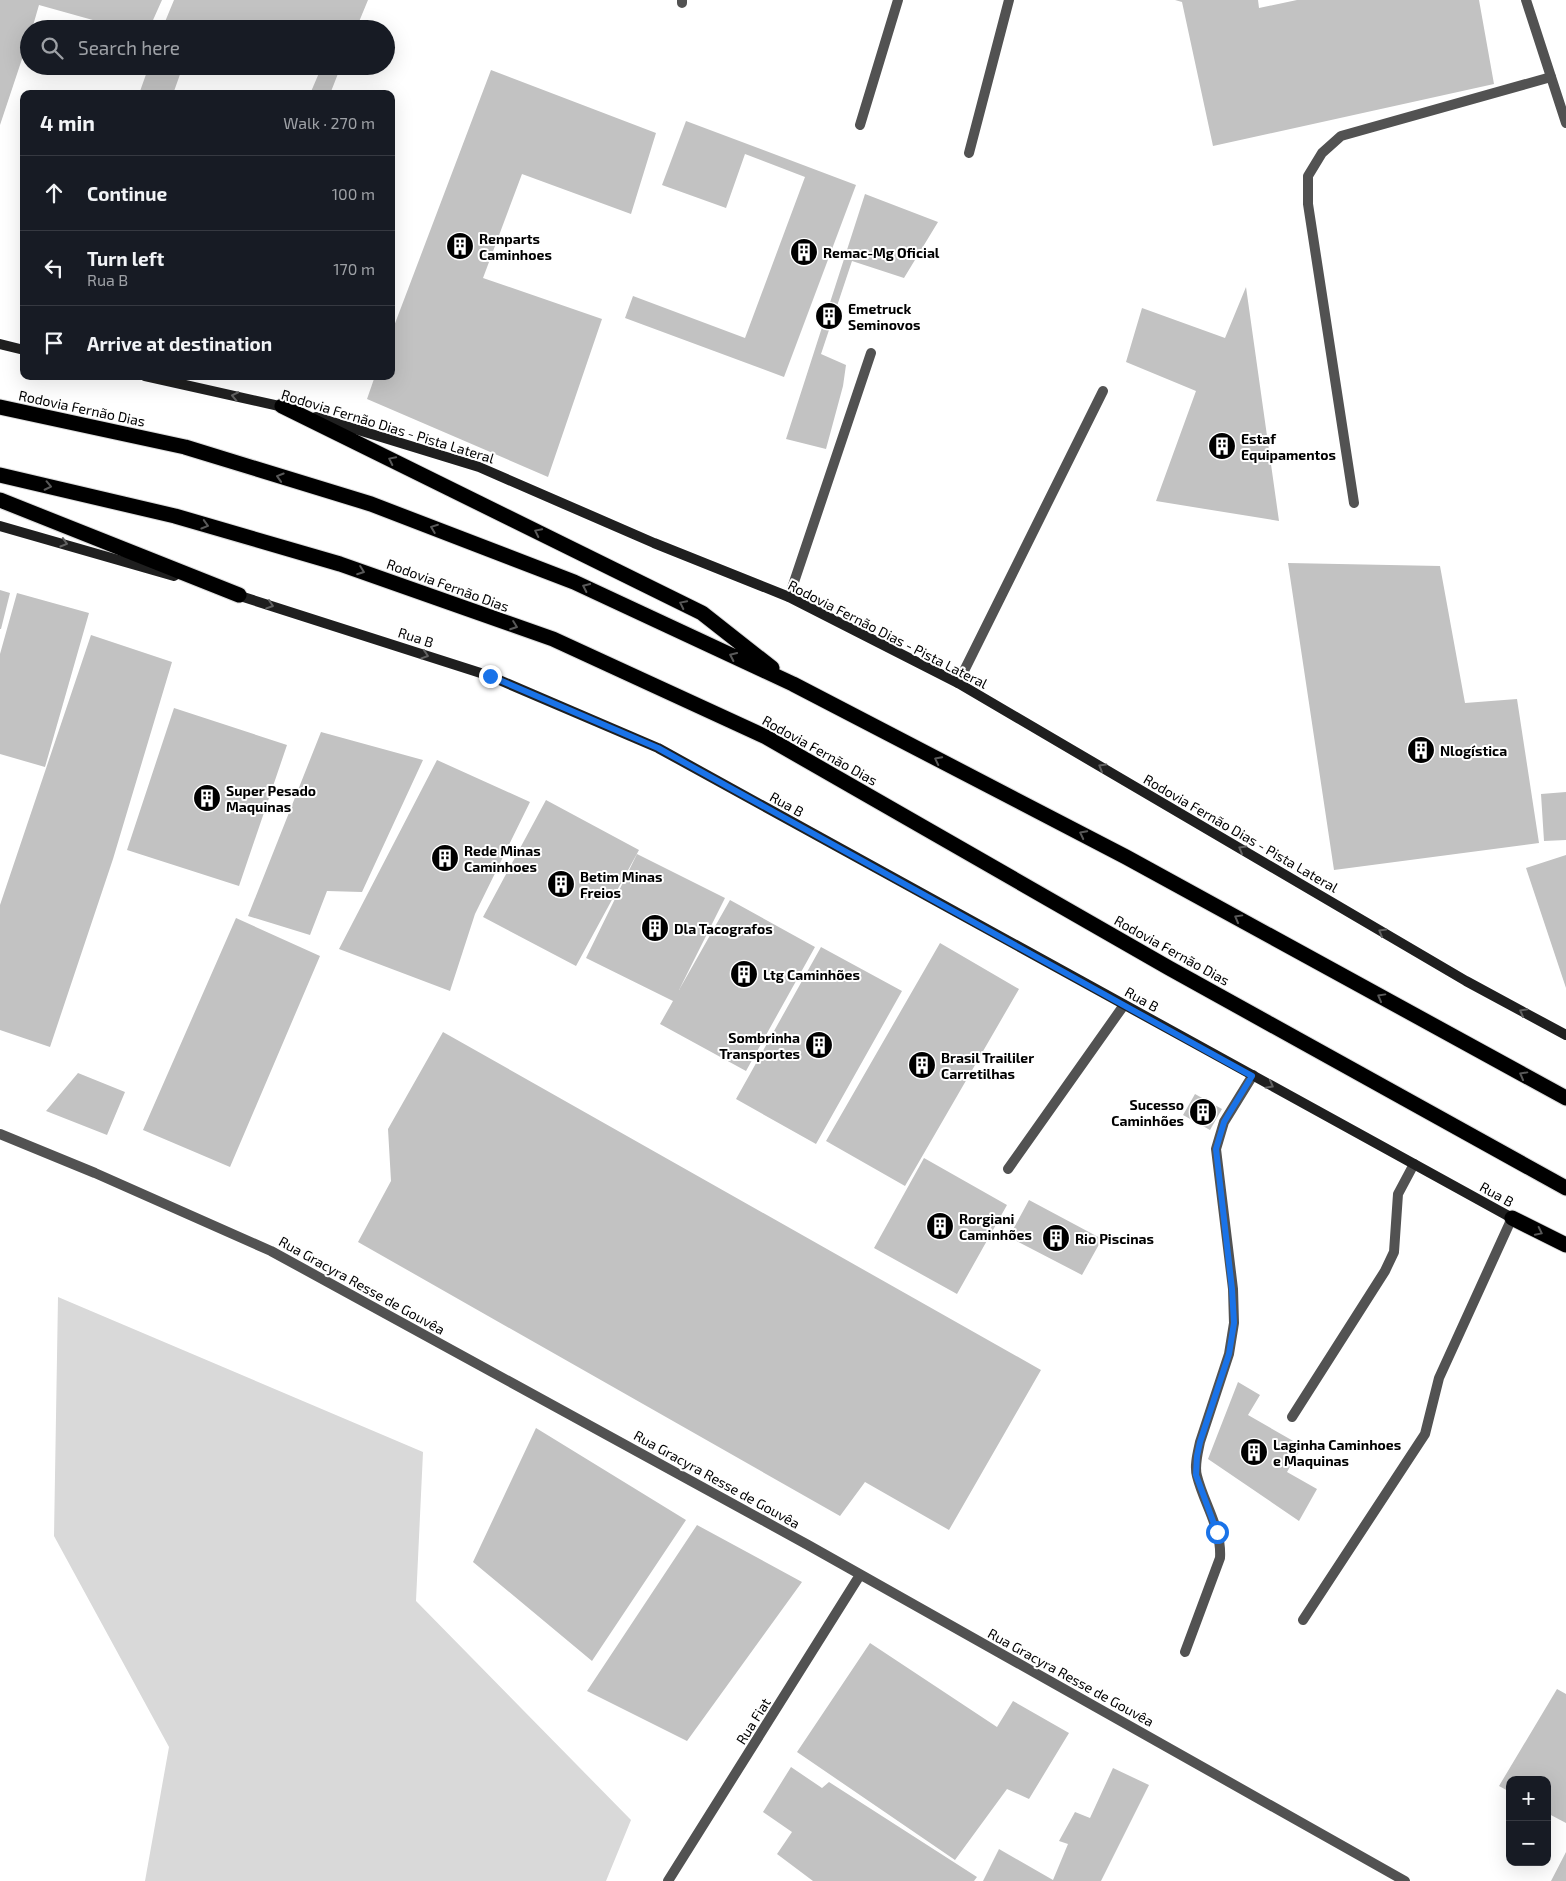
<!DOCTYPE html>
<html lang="en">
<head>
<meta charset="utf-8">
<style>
  body { margin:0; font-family:"Exo 2",sans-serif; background:#20242c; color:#f1f3f6 }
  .controls { position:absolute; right:15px; bottom:15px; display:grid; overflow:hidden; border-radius:10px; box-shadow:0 5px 20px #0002 }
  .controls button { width:45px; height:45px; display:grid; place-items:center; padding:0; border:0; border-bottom:1px solid #363941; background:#171b24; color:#f1f3f6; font:25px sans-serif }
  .stop { position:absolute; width:15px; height:15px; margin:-11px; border:4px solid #1a73e8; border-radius:50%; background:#fff }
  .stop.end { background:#1a73e8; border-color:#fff; box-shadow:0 1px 5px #0008 }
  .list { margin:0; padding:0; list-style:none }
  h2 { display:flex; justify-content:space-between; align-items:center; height:65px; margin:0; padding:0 20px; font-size:21px }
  h2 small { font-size:16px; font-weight:400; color:#9ea1a6 }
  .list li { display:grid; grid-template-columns:32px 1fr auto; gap:15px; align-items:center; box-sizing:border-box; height:75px; padding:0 20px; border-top:1px solid #363941 }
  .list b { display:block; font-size:19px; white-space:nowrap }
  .list p { margin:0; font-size:16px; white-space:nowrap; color:#9ea1a6 }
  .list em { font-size:16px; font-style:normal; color:#9ea1a6 }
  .icon { flex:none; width:28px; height:28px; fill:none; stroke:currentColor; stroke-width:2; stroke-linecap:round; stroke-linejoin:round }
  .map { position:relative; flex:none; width:1566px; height:1881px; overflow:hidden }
  .search { position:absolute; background:#171b24; box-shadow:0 5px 20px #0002; left:20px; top:20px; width:375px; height:55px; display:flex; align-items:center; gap:12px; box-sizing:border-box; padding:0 18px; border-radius:28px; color:#9ea1a6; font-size:19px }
  .panel { position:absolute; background:#171b24; box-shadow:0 5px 20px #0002; left:20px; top:90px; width:375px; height:290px; border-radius:10px }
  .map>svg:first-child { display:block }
  .green { fill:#d9d9d9 }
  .building { fill:#c2c2c2 }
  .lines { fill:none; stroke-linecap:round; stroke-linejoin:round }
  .highway-casing { stroke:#dbdbdb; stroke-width:17 }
  .lane { stroke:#525252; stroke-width:10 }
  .street { stroke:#525252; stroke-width:10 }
  .secondary { stroke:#1f1f1f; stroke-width:10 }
  .highway { stroke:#000; stroke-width:15 }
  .oneway { stroke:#626262 }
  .oneway2 { stroke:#595959 }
  .route { stroke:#1a73e8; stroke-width:6 }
  .labels { text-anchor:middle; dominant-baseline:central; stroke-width:4; stroke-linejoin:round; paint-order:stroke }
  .poi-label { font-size:14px; font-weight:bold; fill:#000; stroke:#fff; text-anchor:start }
  .street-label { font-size:14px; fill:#000; stroke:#fff }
</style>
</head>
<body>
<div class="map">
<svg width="1566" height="1881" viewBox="0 0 1566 1881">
  <rect width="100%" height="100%" fill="#fff"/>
  <path class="green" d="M 58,1297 L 423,1452 L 416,1601 L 631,1820 L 606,1881 L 145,1881 L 169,1747 L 54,1536 Z"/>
  <path class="building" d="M 0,0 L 162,0 L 149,29 L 125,29 L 39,5 L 32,29 L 29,29 L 29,38 L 0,125 Z
    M 174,0 L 368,0 L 356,29 L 162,29 Z
    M 1175,0 L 1258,0 L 1259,8 L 1297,0 L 1479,0 L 1494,84 L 1213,146 L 1182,2 Z
    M 149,66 L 183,66 L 173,94 L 139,94 Z
    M 293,66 L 341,66 L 330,94 L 310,94 L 319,73 Z
    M 491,70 L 656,133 L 631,214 L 522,174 L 483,278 L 602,319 L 548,477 L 367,399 L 375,376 L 391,376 L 391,334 Z
    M 686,121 L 856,185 L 784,377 L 625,318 L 633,296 L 745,338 L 805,177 L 745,154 L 726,208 L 662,185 Z
    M 865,194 L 938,222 L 904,278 L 852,261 L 821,354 L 846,365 L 843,386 L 826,449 L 786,439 Z
    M 1246,287 L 1279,521 L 1156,501 L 1196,391 L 1126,362 L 1142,308 L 1225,338 Z
    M 1288,563 L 1440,566 L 1465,703 L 1517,699 L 1539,843 L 1334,870 Z
    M 0,590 L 10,593 L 1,629 L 0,629 Z
    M 17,593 L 89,613 L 45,767 L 0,754 L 0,654 Z
    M 91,635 L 172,662 L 113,859 L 50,1047 L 0,1030 L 0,905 Z
    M 174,708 L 287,745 L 239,886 L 127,850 Z
    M 321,732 L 423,760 L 362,892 L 327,891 L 310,935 L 248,916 Z
    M 437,760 L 530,802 L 475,914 L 450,991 L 339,949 Z
    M 1566,792 L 1566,840 L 1544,841 L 1541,794 Z
    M 546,800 L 639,850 L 576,966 L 483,917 Z
    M 637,854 L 725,898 L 679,990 L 730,900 L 815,947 L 746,1071 L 660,1024 L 673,1001 L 586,958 Z
    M 1566,855 L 1566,988 L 1526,868 Z
    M 236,918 L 320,956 L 230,1167 L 143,1130 Z
    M 940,943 L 1019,989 L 905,1186 L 826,1141 Z
    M 821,947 L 902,991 L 816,1144 L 736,1099 Z
    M 443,1032 L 1041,1370 L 949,1530 L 865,1482 L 840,1516 L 358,1242 L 391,1181 L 388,1129 Z
    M 78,1073 L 125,1092 L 107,1135 L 46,1111 Z
    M 1195,1094 L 1222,1109 L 1210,1130 L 1183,1115 Z
    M 924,1158 L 1007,1205 L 957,1294 L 874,1248 Z
    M 1029,1200 L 1102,1239 L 1082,1275 L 1009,1237 Z
    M 1238,1382 L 1260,1395 L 1248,1415 L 1302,1446 L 1287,1472 L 1317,1489 L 1299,1521 L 1208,1459 Z
    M 536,1428 L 686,1520 L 592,1661 L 473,1562 Z
    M 697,1525 L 802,1582 L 687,1741 L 587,1691 Z
    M 870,1643 L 997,1727 L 1013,1701 L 1069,1733 L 1029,1799 L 1007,1789 L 955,1860 L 797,1752 Z
    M 1557,1689 L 1566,1694 L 1566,1823 L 1547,1813 L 1547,1780 L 1510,1780 L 1510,1792 L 1499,1786 Z
    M 791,1767 L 822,1788 L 829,1782 L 977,1877 L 974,1881 L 813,1881 L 777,1854 L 792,1832 L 763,1812 Z
    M 1113,1768 L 1149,1785 L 1101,1881 L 983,1881 L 999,1849 L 1053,1880 L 1068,1844 L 1059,1841 L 1075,1812 L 1090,1818 Z
    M 1566,1852 L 1566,1881 L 1551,1881 Z"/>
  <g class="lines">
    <g class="highway-casing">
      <path id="highway" d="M 282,406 L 702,613 L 772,668
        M 0,407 L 185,447 L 371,504 L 574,582 L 793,684 L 1126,857 L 1566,1098
        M 0,475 L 175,516 L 340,564 L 553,639 L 766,737 L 1169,968 L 1566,1188
        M 0,500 L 239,595
        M 1512,1218 L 1566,1245"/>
    </g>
    <path class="lane" d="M 682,3 L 682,0
      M 860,125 L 898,0
      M 969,153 L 1009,0
      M 1354,503 L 1308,204 L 1308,176 L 1322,153 L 1341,136 L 1551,77
      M 789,597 L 871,353
      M 958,683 L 1103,391
      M 1008,1169 L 1124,1005
      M 1292,1417 L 1385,1271 L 1394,1252 L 1398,1194 L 1414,1164
      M 1303,1620 L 1425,1434 L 1439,1378 L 1512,1218
      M 1185,1652 L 1220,1558 C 1222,1529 1204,1504 1197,1476 C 1194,1466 1198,1452 1200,1442 L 1229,1354 L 1234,1323 L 1233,1289 L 1216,1149 L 1224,1122 L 1253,1075"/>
    <path class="street" d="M 1526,0 L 1566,123
      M 0,1134 L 95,1173 L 271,1251 L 808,1545 L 1405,1881
      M 668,1881 L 860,1575"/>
    <path class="secondary" d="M 0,344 L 24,350
      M 145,376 L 288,408
      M 316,417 L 479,467 L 654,543 L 789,597 L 958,683 L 1466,981 L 1566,1035
      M 0,526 L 174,576
      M 234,594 L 490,676 L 658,748 L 1512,1218"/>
    <use href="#highway" class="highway"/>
  </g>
  <defs><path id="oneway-chevron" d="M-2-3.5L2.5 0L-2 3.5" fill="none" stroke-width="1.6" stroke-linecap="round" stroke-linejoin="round" transform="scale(1.25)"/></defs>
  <g class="oneway">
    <use href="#oneway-chevron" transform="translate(235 396) rotate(-168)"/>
    <use href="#oneway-chevron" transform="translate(64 543) rotate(17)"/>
    <use href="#oneway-chevron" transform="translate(270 605) rotate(18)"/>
    <use href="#oneway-chevron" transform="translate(425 655) rotate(18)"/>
    <use href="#oneway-chevron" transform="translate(1102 767) rotate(-150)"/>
    <use href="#oneway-chevron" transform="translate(1242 849) rotate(-150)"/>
    <use href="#oneway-chevron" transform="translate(1382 932) rotate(-150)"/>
    <use href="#oneway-chevron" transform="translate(1523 1012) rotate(-151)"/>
    <use href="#oneway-chevron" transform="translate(1270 1085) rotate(29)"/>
  </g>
  <g class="oneway2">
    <use href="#oneway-chevron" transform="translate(392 460) rotate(-154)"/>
    <use href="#oneway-chevron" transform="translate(280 477) rotate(-163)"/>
    <use href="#oneway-chevron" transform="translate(48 486) rotate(12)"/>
    <use href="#oneway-chevron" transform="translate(205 525) rotate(16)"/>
    <use href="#oneway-chevron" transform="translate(434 528) rotate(-159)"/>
    <use href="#oneway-chevron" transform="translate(538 532) rotate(-154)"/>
    <use href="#oneway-chevron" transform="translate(361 571) rotate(20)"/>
    <use href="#oneway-chevron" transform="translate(586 587) rotate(-155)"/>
    <use href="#oneway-chevron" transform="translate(683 604) rotate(-154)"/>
    <use href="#oneway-chevron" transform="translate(514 626) rotate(20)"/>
    <use href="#oneway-chevron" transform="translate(733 656) rotate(-155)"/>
    <use href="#oneway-chevron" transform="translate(938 760) rotate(-153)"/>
    <use href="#oneway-chevron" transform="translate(1083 834) rotate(-153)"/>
    <use href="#oneway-chevron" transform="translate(1238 918) rotate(-151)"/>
    <use href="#oneway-chevron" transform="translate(1381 997) rotate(-151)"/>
    <use href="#oneway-chevron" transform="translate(1523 1075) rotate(-151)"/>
    <use href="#oneway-chevron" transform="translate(1539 1232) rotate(26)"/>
  </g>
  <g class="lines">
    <path class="route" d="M 490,676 L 658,748 L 1252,1076 L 1224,1122 L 1216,1149 L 1232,1289 L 1234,1323 L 1229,1354 L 1200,1442 L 1197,1456 L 1196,1475 L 1217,1532"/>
  </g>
  <defs>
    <g id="building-disc" transform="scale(1.4375)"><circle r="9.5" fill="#000" stroke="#fff"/><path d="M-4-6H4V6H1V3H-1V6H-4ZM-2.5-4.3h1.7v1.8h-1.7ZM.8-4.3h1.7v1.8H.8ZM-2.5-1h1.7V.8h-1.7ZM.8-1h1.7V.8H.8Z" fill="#fff"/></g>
  </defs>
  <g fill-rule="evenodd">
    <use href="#building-disc" x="460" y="246"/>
    <use href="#building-disc" x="804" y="252"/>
    <use href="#building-disc" x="829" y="316"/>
    <use href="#building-disc" x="1222" y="446"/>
    <use href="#building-disc" x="1421" y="750"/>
    <use href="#building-disc" x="207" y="798"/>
    <use href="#building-disc" x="445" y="858"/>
    <use href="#building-disc" x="561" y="884"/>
    <use href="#building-disc" x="655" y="928"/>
    <use href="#building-disc" x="744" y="974"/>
    <use href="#building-disc" x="819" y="1045"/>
    <use href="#building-disc" x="922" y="1065"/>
    <use href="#building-disc" x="1203" y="1112"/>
    <use href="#building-disc" x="940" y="1226"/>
    <use href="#building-disc" x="1056" y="1238"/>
    <use href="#building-disc" x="1254" y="1452"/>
  </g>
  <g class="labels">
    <g class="poi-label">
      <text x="479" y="238">Renparts<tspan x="479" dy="16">Caminhoes</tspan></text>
      <text x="823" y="252">Remac-Mg Oficial</text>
      <text x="848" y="308">Emetruck<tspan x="848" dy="16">Seminovos</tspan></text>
      <text x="1241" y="438">Estaf<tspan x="1241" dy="16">Equipamentos</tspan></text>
      <text x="1440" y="750">Nlogística</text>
      <text x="226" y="790">Super Pesado<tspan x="226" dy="16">Maquinas</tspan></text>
      <text x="464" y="850">Rede Minas<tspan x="464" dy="16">Caminhoes</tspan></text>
      <text x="580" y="876">Betim Minas<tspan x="580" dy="16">Freios</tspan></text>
      <text x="674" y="928">Dla Tacografos</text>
      <text x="763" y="974">Ltg Caminhões</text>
      <text x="800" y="1037" text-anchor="end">Sombrinha<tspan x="800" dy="16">Transportes</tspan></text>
      <text x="941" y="1057">Brasil Traililer<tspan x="941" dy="16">Carretilhas</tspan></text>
      <text x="1184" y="1104" text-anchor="end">Sucesso<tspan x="1184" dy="16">Caminhões</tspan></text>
      <text x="959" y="1218">Rorgiani<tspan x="959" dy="16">Caminhões</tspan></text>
      <text x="1075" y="1238">Rio Piscinas</text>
      <text x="1273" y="1444">Laginha Caminhoes<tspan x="1273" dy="16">e Maquinas</tspan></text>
    </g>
    <g class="street-label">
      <text transform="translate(82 408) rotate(12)">Rodovia Fernão Dias</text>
      <text transform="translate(388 426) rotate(17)">Rodovia Fernão Dias - Pista Lateral</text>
      <text transform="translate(448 585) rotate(20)">Rodovia Fernão Dias</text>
      <text transform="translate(888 634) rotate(27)">Rodovia Fernão Dias - Pista Lateral</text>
      <text transform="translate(416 637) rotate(18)">Rua B</text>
      <text transform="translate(820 750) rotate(29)">Rodovia Fernão Dias</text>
      <text transform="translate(787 804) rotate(29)">Rua B</text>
      <text transform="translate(1241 833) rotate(30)">Rodovia Fernão Dias - Pista Lateral</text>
      <text transform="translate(1172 950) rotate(29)">Rodovia Fernão Dias</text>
      <text transform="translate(1142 999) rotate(29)">Rua B</text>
      <text transform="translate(1497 1194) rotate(29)">Rua B</text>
      <text transform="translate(362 1285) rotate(29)">Rua Gracyra Resse de Gouvêa</text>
      <text transform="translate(717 1479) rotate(29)">Rua Gracyra Resse de Gouvêa</text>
      <text transform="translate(1071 1677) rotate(29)">Rua Gracyra Resse de Gouvêa</text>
      <text transform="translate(753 1721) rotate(-58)">Rua Fiat</text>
    </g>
  </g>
</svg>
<div class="controls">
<button>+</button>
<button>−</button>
</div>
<div class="stop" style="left:1217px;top:1532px"></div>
<div class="stop end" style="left:490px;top:676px"></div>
<div class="search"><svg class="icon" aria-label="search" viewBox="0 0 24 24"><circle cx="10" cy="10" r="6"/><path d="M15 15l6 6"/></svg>Search here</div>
<section class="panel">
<h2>4 min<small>Walk · 270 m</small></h2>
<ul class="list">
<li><svg class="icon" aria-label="ahead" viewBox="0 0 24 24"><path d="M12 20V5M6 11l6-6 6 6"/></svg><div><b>Continue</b></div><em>100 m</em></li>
<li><svg class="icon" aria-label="left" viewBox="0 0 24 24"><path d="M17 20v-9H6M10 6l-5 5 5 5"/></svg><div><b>Turn left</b><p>Rua B</p></div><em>170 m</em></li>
<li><svg class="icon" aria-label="arrive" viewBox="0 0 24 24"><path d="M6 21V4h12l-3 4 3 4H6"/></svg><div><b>Arrive at destination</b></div></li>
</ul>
</section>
</div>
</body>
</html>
